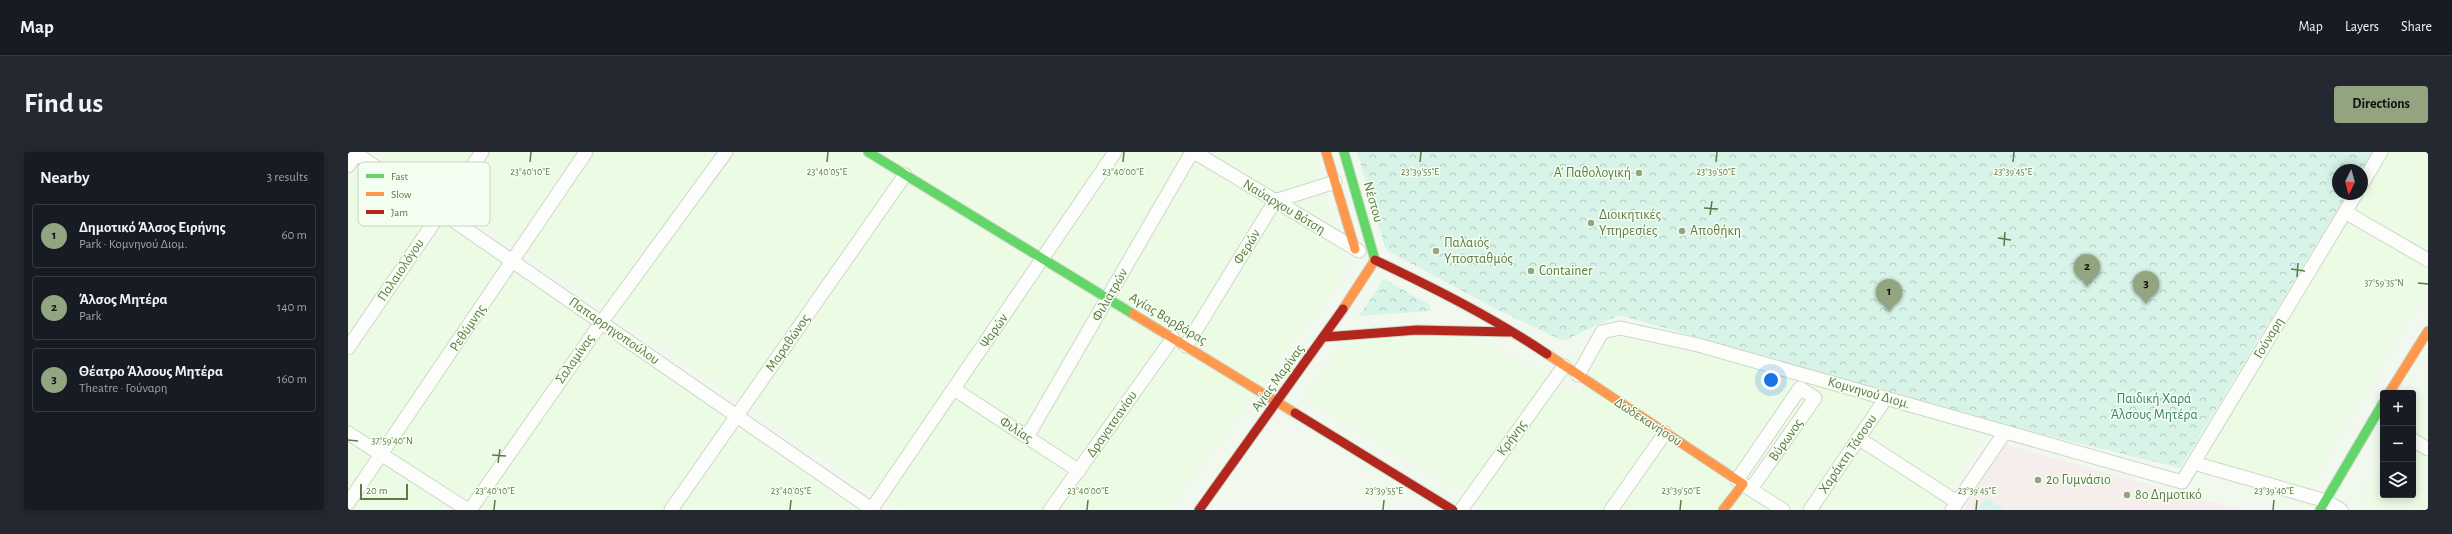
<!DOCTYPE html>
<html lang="en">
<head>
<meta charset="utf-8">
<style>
  body { margin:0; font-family:"Alegreya Sans",sans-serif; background:#242831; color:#f1f3f6 }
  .controls { position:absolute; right:12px; bottom:12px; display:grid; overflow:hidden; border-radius:4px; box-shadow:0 2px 10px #0003 }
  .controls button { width:36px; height:36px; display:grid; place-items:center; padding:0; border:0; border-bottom:1px solid #363941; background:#171b24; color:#f1f3f6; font:20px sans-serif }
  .compass { position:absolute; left:1984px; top:12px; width:36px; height:36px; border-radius:50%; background:#171b24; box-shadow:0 2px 10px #0003; rotate:186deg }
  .scale { position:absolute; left:12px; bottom:10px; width:48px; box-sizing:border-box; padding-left:4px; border:2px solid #5f7845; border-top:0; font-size:11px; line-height:14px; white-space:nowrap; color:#5f7845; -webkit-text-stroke:3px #f5fff1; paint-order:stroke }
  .you { position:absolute; left:1423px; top:228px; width:14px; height:14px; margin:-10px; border:3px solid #fff; border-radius:50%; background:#1a73e8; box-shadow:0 0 0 6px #1a73e833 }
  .badge { display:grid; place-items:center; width:26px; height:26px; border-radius:50%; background:#92a580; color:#111; font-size:13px; font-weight:700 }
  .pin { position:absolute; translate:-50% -33px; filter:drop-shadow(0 1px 2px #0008) }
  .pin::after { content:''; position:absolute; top:21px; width:14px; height:12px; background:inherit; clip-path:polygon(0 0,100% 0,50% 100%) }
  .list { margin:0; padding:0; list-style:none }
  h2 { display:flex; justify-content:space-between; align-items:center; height:52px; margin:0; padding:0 16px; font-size:17px }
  h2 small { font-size:13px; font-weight:400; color:#9ea1a6 }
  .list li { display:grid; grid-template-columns:26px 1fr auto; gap:12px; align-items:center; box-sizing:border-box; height:64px; margin:0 8px 8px; padding:0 8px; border:1px solid #363941; border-radius:4px }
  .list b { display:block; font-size:15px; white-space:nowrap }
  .list p { margin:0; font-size:13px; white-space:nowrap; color:#9ea1a6 }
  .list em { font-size:13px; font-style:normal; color:#9ea1a6 }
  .icon { flex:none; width:22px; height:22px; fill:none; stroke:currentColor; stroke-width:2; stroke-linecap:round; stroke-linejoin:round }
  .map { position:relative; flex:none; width:2080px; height:358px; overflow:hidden; border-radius:4px }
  header { display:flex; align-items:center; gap:24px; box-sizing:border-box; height:56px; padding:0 20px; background:#171b24; border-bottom:1px solid #363941 }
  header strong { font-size:19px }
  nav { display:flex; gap:22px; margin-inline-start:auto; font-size:14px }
  .intro { display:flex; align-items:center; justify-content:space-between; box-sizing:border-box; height:96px; padding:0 24px }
  h1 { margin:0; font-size:28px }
  .button { padding:10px 18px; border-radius:4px; background:#92a580; color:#111; font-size:14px; font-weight:700 }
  main { display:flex; gap:24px; padding:0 24px }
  aside { flex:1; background:#171b24; border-radius:4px; box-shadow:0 2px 10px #0003 }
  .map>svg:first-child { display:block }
  .residential { fill:#ebfbe4 }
  .education { fill:#f6eeec }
  .park { fill:url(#park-crowns) }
  .garden { fill:#d8f4e8 }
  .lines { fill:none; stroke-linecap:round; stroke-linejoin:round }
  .street-casing { stroke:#cdd7c7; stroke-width:15 }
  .fast-casing { stroke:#ced8c8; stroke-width:11 }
  .slow-casing { stroke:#ced8c8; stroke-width:11 }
  .jam-casing { stroke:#ced8c8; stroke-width:11 }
  .street { stroke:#fdfefc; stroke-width:13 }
  .fast { stroke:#63d668; stroke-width:9 }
  .slow { stroke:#ff974d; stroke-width:9 }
  .jam { stroke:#b3261e; stroke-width:9 }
  .ticks { fill:none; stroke:#5f7845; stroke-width:1.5 }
  .poi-dot { fill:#92a580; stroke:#f5fff1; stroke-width:1.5 }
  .labels { text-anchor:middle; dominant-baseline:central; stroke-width:3; stroke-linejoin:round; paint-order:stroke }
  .poi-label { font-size:14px; fill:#5f7845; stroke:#f5fff1; text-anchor:start }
  .street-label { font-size:14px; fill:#5f7845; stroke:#f5fff1 }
  .park-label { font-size:14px; fill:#3c7d73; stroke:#f5fff1 }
  .key { fill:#f5fff1; stroke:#c8d6bd; stroke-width:1 }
  .key-label { font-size:11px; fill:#5f7845 }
  .ticks-label { font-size:10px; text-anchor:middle; fill:#5f7845; stroke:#f5fff1; stroke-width:3; stroke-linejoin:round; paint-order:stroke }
</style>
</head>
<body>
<header>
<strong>Map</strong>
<nav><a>Map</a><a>Layers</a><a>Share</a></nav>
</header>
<div class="intro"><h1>Find us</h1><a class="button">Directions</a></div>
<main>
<aside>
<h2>Nearby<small>3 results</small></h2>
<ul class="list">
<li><span class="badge">1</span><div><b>Δημοτικό Άλσος Ειρήνης</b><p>Park · Κομνηνού Διομ.</p></div><em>60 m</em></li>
<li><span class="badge">2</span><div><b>Άλσος Μητέρα</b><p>Park</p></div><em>140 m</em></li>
<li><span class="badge">3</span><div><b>Θέατρο Άλσους Μητέρα</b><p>Theatre · Γούναρη</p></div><em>160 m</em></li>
</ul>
</aside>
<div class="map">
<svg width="2080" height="358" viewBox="0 0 2080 358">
  <defs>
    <pattern id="park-crowns" width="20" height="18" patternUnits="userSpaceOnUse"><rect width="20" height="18" fill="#d8f4e8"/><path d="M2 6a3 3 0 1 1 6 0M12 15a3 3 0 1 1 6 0" fill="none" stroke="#b2cabe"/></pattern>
  </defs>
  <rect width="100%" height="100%" fill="#f1f9ee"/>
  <path class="residential" d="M 32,0 L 964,0 L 1000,117 L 819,358 L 554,358 Z
    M 2025,0 L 2080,0 L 2080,135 L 1957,339 L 1946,332 L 1863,309 L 1832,316 L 1999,42 L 2014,42 L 2014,18 Z
    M 0,4 L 259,180 L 508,358 L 0,358 Z
    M 1077,184 L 1127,187 L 1231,242 L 1263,186 L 1347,200 L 1533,252 L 1635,284 L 1587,358 L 1129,358 L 1133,352 L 956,245 L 997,191 Z
    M 2080,235 L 2080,358 L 2031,358 L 2012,347 L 2035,309 L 2035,343 L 2065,343 L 2065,259 Z"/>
  <path class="education" d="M 1655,292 L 1823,339 L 1897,358 L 1616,358 Z"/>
  <path class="park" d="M 1009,0 L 2025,0 L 2014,18 L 1990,18 L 1990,42 L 1999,42 L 1832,316 L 1665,275 L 1271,163 L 1215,189 L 1146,156 L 1038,98 Z
    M 1036,127 L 1082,153 L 1083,159 L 1011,164 Z"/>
  <path class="garden" d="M 1638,345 L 1657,358 L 1629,358 Z"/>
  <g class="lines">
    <g class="street-casing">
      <path id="street" d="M 6,0 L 525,358
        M 846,0 L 1011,99
        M 0,14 L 9,0
        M 2014,32 L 2033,0
        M 1997,60 L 2080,108
        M 838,194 L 927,49 L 987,30
        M 0,196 L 134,0
        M 1230,223 L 1254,180 L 1272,176 L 1350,193 L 1834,330 L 2008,42
        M 606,237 L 731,319
        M 0,281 L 120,358
        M 679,285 L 844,0
        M 1510,286 L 1609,350
        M 2065,288 L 2080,297
        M 1846,311 L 1978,349 L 1993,358
        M 1389,328 L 1452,236 L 1467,246 L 1403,337
        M 1396,333 L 1435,358
        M 0,351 L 238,0
        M 122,358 L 253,171 L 378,0
        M 323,358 L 557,23
        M 523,358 L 767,0
        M 702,358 L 825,186
        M 1113,358 L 1216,214
        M 1263,358 L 1317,281
        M 1462,358 L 1538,246
        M 1604,358 L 1657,280"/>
    </g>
    <g class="fast-casing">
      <path id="fast" d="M 520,0 L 785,162
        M 996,0 L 1027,108
        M 1972,358 L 2035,251"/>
    </g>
    <g class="slow-casing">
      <path id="slow" d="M 978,0 L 1007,97
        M 995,157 L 1027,108
        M 785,162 L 947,261
        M 1199,202 L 1395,332 L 1375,358
        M 2041,241 L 2080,179"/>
    </g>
    <g class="jam-casing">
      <path id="jam" d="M 1027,108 C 1086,136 1144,165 1199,202
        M 977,185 L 1069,178 L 1161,180
        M 947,261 L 1105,358
        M 851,358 L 995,157"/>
    </g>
    <use href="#street" class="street"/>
    <use href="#fast" class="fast"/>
    <use href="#slow" class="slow"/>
    <use href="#jam" class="jam"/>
  </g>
  <path class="ticks" d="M 182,10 L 183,0M 479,10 L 480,0M 775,10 L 776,0M 1072,10 L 1073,0M 1368,10 L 1369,0M 1665,10 L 1666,0M 1356,56 L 1370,57M 1362,63 L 1364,49M 1650,86 L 1663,88M 1656,94 L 1657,80M 1943,117 L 1957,119M 1949,125 L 1950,111M 2070,131 L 2080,132M 0,288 L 10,289M 144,303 L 158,304M 150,311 L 152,297M 146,358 L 147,348M 442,358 L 443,348M 739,358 L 740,348M 1035,358 L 1036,348M 1332,358 L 1333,348M 1628,358 L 1629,348M 1925,358 L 1926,348"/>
  <g class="poi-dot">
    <circle cx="1291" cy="21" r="4"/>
    <circle cx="1243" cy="71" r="4"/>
    <circle cx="1334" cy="79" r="4"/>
    <circle cx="1088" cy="99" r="4"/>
    <circle cx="1183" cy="119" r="4"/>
    <circle cx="1690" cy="328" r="4"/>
    <circle cx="1779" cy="343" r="4"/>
  </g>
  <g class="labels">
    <g class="poi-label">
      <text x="1283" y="21" text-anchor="end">Α' Παθολογική</text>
      <text x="1251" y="63">Διοικητικές<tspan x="1251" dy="16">Υπηρεσίες</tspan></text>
      <text x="1342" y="79">Αποθήκη</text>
      <text x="1096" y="91">Παλαιός<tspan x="1096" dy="16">Υποσταθμός</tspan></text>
      <text x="1191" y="119">Container</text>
      <text x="1698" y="328">2ο Γυμνάσιο</text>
      <text x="1787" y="343">8ο Δημοτικό</text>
    </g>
    <g class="street-label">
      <text transform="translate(1025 50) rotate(74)">Νέστου</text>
      <text transform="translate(936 55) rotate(31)">Ναύαρχου Βότση</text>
      <text transform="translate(899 95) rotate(-58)">Φερών</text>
      <text transform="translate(53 118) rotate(-56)">Παλαιολόγου</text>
      <text transform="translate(762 143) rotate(-60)">Φιλιατρών</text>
      <text transform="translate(820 167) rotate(31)">Αγίας Βαρβάρας</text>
      <text transform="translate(120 176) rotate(-56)">Ρεθύμνης</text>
      <text transform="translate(266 179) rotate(35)">Παπαρρηγοπούλου</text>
      <text transform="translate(646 179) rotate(-55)">Ψαρών</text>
      <text transform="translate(1921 186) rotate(-59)">Γούναρη</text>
      <text transform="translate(440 191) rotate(-55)">Μαραθώνος</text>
      <text transform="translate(227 207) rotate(-55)">Σαλαμίνας</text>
      <text transform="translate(930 226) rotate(-54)">Αγίας Μαρίνας</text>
      <text transform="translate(1521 241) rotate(16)">Κομνηνού Διομ.</text>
      <text transform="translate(1300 270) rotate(33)">Δωδεκανήσου</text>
      <text transform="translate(764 272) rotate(-55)">Δραγατσανίου</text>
      <text transform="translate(668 278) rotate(33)">Φιλίας</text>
      <text transform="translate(1164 286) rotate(-54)">Κρήνης</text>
      <text transform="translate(1438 288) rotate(-55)">Βύρωνος</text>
      <text transform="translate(1500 302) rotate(-56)">Χαράκτη Τάσσου</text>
    </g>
    <g class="park-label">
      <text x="1806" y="247">Παιδική Χαρά<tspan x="1806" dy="16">Άλσους Μητέρα</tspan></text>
    </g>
  </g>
  <rect x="10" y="10" width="132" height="64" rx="6" class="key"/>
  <rect x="18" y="22" width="18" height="4" fill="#63d668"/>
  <rect x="18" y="40" width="18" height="4" fill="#ff974d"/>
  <rect x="18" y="58" width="18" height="4" fill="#b3261e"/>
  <g class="key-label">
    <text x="43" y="28">Fast</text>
    <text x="43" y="46">Slow</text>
    <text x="43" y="64">Jam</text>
  </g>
  <g class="ticks-label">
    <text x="182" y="23">23°40'10"E</text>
    <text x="479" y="23">23°40'05"E</text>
    <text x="775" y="23">23°40'00"E</text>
    <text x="1072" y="23">23°39'55"E</text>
    <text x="1368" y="23">23°39'50"E</text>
    <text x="1665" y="23">23°39'45"E</text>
    <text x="2036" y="134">37°59'35"N</text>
    <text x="44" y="292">37°59'40"N</text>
    <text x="147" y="342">23°40'10"E</text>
    <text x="443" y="342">23°40'05"E</text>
    <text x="740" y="342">23°40'00"E</text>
    <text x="1036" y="342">23°39'55"E</text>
    <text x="1333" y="342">23°39'50"E</text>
    <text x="1629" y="342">23°39'45"E</text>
    <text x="1926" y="342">23°39'40"E</text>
  </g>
</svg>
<div class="controls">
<button>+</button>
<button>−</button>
<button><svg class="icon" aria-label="layers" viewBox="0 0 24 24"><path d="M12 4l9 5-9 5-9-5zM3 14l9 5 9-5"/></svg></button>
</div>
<svg class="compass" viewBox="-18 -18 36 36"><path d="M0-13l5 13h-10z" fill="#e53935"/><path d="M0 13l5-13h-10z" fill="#9ea1a6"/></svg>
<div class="scale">20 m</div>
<div class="you"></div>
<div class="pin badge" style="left:1541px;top:160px">1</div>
<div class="pin badge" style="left:1739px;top:135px">2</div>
<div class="pin badge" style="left:1798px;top:152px">3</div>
</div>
</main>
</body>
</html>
